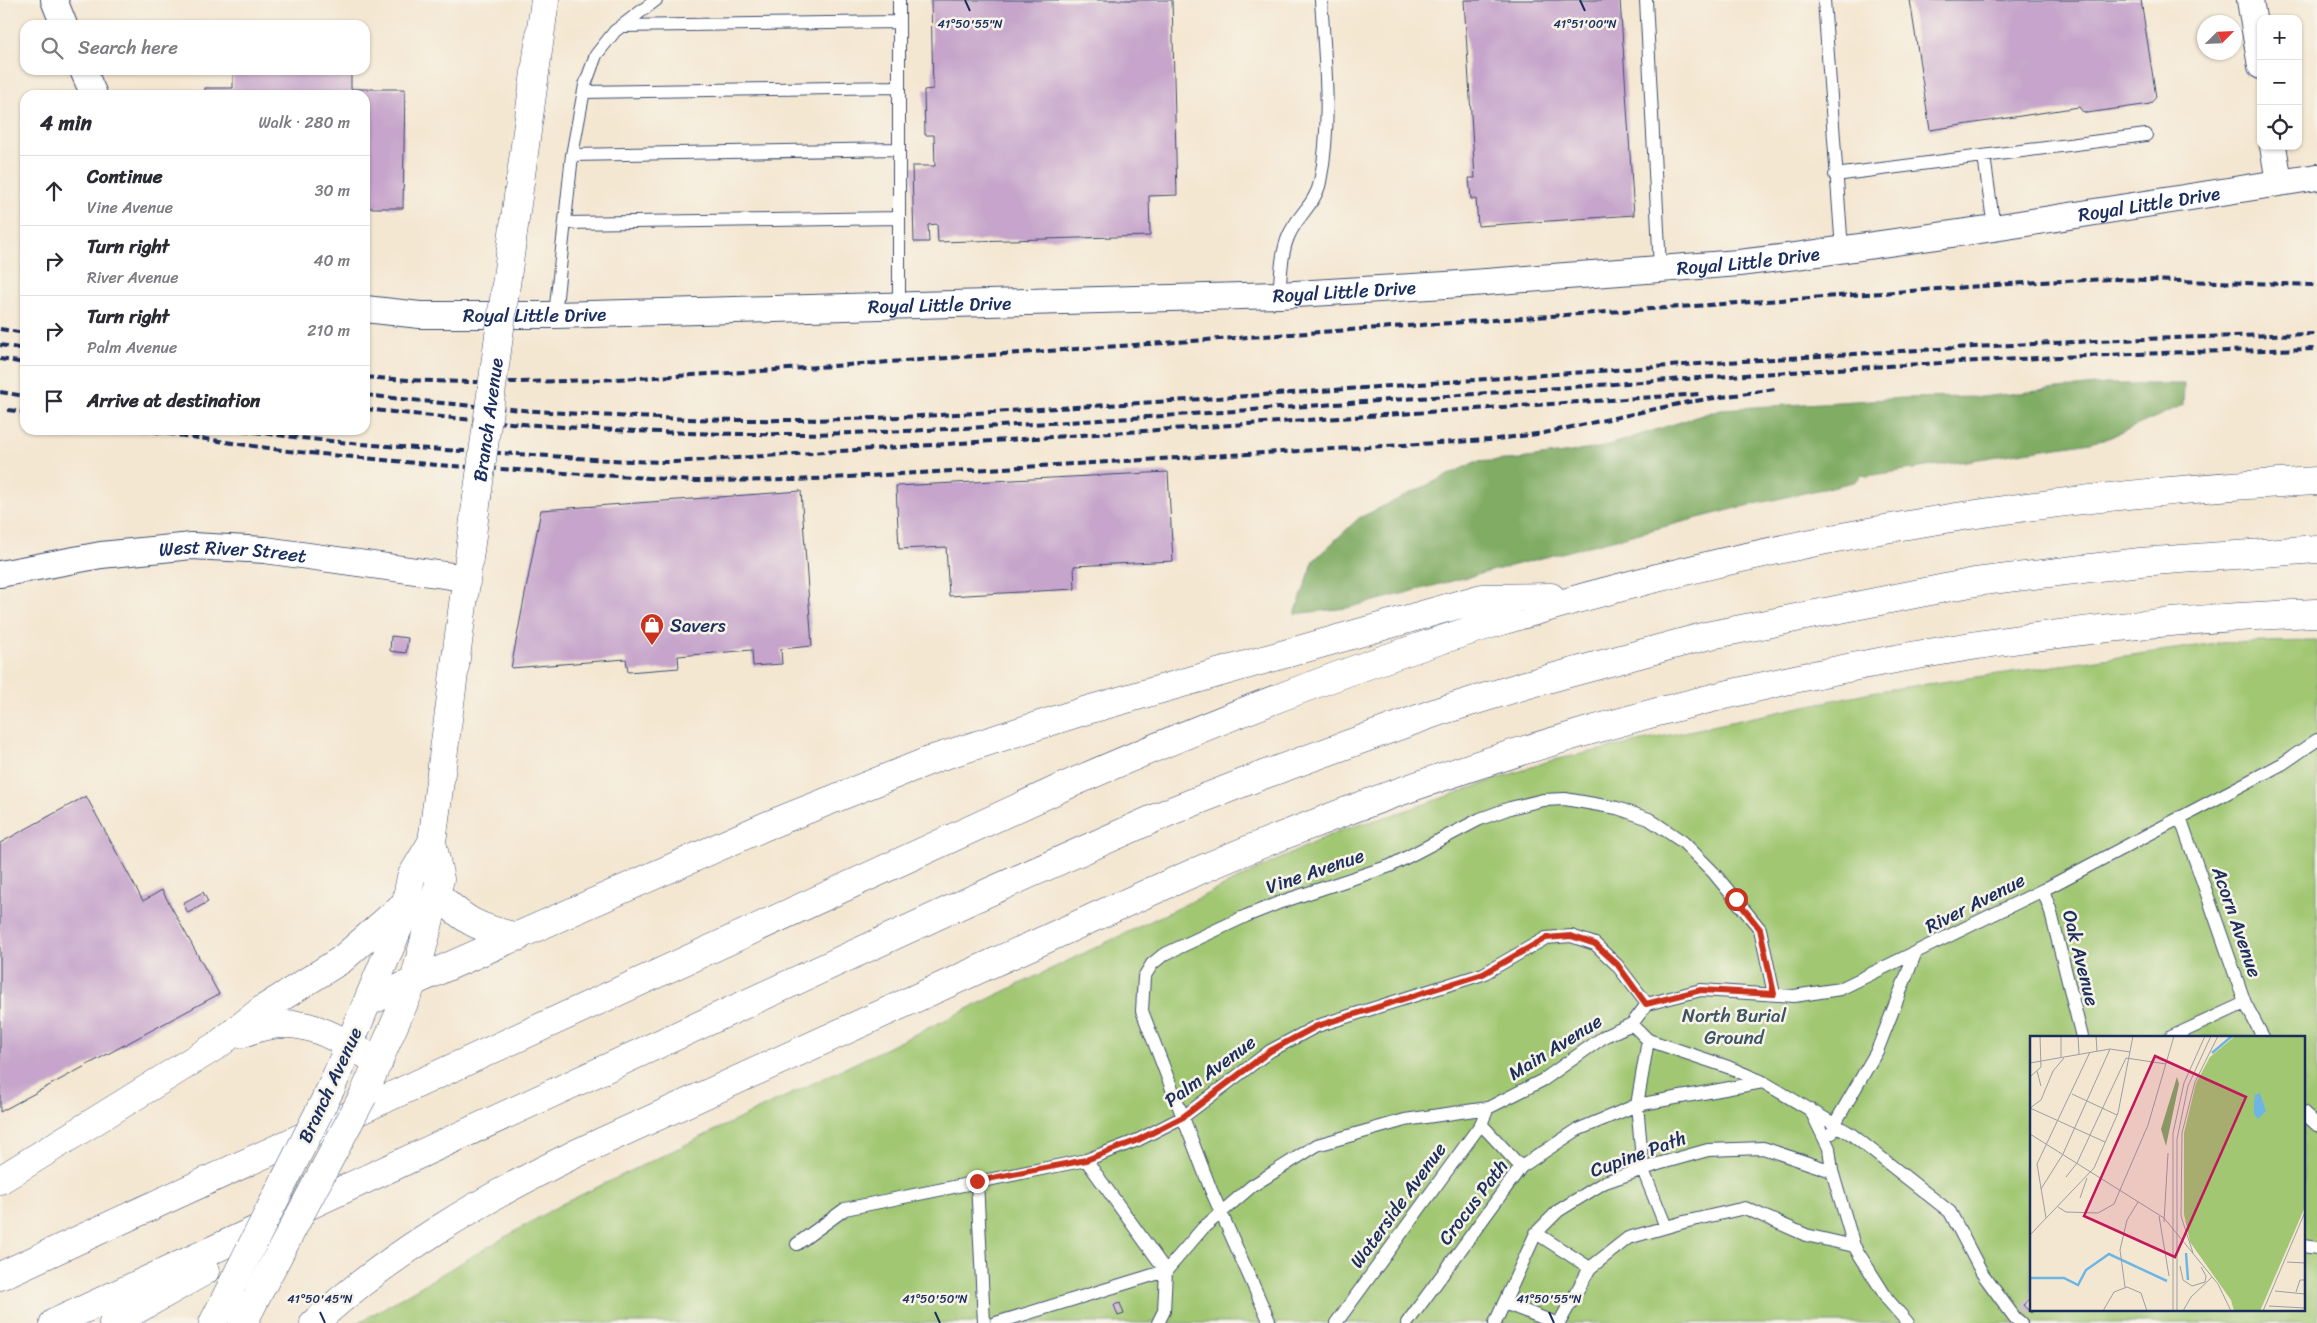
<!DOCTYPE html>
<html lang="en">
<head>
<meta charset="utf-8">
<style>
  body { margin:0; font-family:Sriracha,sans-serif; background:#f2f2f3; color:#2b2b33 }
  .controls { position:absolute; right:15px; top:15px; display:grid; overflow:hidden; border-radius:10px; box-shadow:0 1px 4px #0004 }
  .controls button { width:45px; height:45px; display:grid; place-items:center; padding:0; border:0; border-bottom:1px solid #e1e1e2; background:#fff; color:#2b2b33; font:25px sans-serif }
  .compass { position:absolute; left:2197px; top:15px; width:45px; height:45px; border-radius:50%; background:#fff; box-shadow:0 1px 4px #0004; rotate:66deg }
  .stop { position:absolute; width:15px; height:15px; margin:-11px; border:4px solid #c8321e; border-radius:50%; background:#fff }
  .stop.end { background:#c8321e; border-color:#fff; box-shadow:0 1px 5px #0008 }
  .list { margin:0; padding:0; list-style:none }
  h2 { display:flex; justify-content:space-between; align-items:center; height:65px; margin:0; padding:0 20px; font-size:21px }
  h2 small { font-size:16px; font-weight:400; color:#7c7c81 }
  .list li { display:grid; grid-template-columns:32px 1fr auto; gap:15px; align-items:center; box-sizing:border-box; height:70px; padding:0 20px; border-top:1px solid #e1e1e2 }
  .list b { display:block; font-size:19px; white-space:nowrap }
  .list p { margin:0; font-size:16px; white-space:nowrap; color:#7c7c81 }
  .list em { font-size:16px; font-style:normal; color:#7c7c81 }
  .icon { flex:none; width:28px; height:28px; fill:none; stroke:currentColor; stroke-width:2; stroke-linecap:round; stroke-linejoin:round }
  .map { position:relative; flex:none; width:2317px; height:1323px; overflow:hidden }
  .search { position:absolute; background:#fff; box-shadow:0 1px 4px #0004; left:20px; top:20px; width:350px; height:55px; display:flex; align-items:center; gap:12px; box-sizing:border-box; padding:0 18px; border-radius:15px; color:#7c7c81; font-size:19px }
  .panel { position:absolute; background:#fff; box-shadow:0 1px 4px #0004; left:20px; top:90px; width:350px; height:345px; border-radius:15px }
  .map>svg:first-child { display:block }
  .green { fill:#a1c772; stroke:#5e7b68; fill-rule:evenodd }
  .forest { fill:#80ac64; stroke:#4e6e61 }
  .building { fill:#c6a4cb }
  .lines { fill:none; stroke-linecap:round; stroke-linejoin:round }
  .lane-casing { stroke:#3c4b6f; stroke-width:14 }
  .street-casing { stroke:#3c4b6f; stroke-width:28 }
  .secondary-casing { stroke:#3c4b6f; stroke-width:29 }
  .highway-casing { stroke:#3c4b6f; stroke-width:29 }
  .lane { stroke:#fff; stroke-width:12 }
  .street { stroke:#fff; stroke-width:26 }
  .secondary { stroke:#fff; stroke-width:28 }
  .highway { stroke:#fff; stroke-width:28 }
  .rail { stroke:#1b2f5e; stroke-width:4; stroke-dasharray:8 4; stroke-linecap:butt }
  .secondary-bridge-casing { stroke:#3c4b6f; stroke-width:29; stroke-linecap:butt }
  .secondary-bridge { stroke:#fff; stroke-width:28 }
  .route { stroke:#c8321e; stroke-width:6 }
  .ticks { fill:none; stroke:#1b2f5e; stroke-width:2 }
  .labels { text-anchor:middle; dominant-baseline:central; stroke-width:5; stroke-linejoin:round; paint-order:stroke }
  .street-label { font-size:19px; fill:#1b2f5e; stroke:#f7f3e8 }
  .poi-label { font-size:19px; fill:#1b2f5e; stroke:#f7f3e8; text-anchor:start }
  .park-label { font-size:19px; fill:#3c5563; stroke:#f7f3e8 }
  .inset-river { fill:none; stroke:#6db5e5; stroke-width:2.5 }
  .inset-road { fill:none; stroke:#9d9da4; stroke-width:1 }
  .view { fill:#c2185b; fill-opacity:0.15; stroke:#c2185b; stroke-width:2.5 }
  .inset-edge { fill:none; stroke:#1b2f5e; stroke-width:2.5 }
  .ticks-label { font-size:12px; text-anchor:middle; fill:#1b2f5e; stroke:#f7f3e8; stroke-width:5; stroke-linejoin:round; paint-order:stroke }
</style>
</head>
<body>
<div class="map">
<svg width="2317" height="1323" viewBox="0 0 2317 1323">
  <rect width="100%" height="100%" fill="#f7f3e8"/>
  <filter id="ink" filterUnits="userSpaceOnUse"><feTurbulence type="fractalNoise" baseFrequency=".02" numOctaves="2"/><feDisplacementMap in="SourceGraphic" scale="10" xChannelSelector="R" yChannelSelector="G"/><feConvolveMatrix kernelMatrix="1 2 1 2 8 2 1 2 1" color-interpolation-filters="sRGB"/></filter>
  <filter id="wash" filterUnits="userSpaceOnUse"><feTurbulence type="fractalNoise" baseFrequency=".0096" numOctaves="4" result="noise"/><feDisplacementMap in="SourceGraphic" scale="20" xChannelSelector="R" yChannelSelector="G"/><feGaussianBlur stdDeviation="1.12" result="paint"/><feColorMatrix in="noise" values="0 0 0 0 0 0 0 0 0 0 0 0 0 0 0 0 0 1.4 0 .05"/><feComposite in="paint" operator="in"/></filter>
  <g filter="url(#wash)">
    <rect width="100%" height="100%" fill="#f4e7d2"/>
    <path class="green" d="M 2317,641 L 2317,1323 L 358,1323 L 560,1205 L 1338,831 L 1393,815 L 1549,761 L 1871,692 L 2217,643 ZM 2031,1037 L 2303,1037 L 2303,1309 L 2031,1309 Z"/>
    <path class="forest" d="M 2105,384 L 2184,384 L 2183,405 L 2104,440 L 1867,476 L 1862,475 L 1854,482 L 1741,507 L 1347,608 L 1295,614 L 1314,560 L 1359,518 L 1475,462 L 1520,459 L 1599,448 L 1721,409 L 1904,398 L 1981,397 Z"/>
    <g id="blocks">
      <path class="building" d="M 931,0 L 1172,0 L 1177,195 L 1149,196 L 1150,236 L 938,242 L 937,224 L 928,225 L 929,242 L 914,242 L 912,166 L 935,166 L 934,135 L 925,135 L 924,90 L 933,89 Z
        M 1464,0 L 1620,0 L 1634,215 L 1478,226 L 1476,199 L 1471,199 L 1469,178 L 1475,178 Z
        M 1910,0 L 2141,0 L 2156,97 L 2150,104 L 2087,113 L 2082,111 L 2079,107 L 1930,130 Z
        M 233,70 L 351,70 L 351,89 L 405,89 L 403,208 L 365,208 L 365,95 L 205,95 L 205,88 L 233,88 Z
        M 1168,472 L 1173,561 L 1074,566 L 1075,589 L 949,596 L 946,547 L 899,549 L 896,486 Z
        M 801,491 L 812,646 L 781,649 L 782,664 L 753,666 L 752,650 L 678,656 L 679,668 L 628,672 L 626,659 L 511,668 L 541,510 Z
        M 391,636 L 408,638 L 406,653 L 390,651 Z
        M 86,796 L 143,901 L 162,890 L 219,994 L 0,1112 L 0,843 Z
        M 203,892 L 208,902 L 188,913 L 183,903 Z
        M 2031,1298 L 2031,1309 L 2035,1309 L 2031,1313 L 2023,1305 Z
        M 1120,1303 L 1124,1314 L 1118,1316 L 1114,1305 Z"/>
    </g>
  </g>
  <g filter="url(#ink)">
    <use href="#blocks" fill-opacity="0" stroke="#3c4b6f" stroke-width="1"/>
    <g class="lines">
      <g class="lane-casing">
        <path id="lane" d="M 899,0 L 899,306
          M 1646,0 L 1660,268
          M 1824,0 L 1842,250
          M 621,26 L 899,22
          M 584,92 L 899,87
          M 572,155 L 899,149
          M 1984,156 L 1994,228
          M 1835,175 L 2146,135
          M 565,223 L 899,218
          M 1279,295 C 1281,276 1281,252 1289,235 C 1297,216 1316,203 1320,182 C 1332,123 1325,60 1321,0
          M 555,315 L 572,155 L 585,85 L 596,55 L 615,31 L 656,0
          M 2180,817 L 2245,1003 L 2263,1037
          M 2043,890 L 2050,909 L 2082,1037
          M 1632,1024 L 1647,1004 L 1701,990 L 1794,996 L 1840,989 L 2043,890 L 2282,764 L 2317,740
          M 2171,1037 L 2245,1003
          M 1648,1040 L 1637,1105 L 1643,1170 L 1666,1227
          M 1810,1109 L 1829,1148 L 1832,1171 L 1854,1246 L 1888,1300 L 1908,1323
          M 2303,1112 L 2317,1125
          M 1481,1124 L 1521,1167
          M 1832,1133 L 1834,1125 L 1877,1051 L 1915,954
          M 977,1181 L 984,1323
          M 1536,1233 L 1590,1268
          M 797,1244 L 845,1209 L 1086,1160 L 1138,1140 L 1183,1117 L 1270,1051 L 1317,1026 L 1483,974 L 1546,938 L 1571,936 L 1595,944 L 1617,965 L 1647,1004
          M 2303,1246 L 2317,1248
          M 1504,1303 L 1556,1323
          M 996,1323 L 1166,1271 L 1086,1160
          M 1158,1323 L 1164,1311 L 1166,1271 L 1203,1228 L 1252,1186 L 1317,1145 L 1405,1120 L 1488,1108 L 1543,1080 L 1605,1036 L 1632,1024 L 1648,1040 L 1728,1067 L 1763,1082 L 1851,1134 L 1950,1212 L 1982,1273 L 2015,1318 L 2021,1323
          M 1270,1323 L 1211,1190 L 1142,1011 L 1144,977 L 1152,964 L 1163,955 L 1246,916 L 1281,902 L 1390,866 L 1480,819 L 1510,808 L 1543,800 L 1565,799 L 1617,808 L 1649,819 L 1683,842 L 1713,872 L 1760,929 L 1774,994
          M 1336,1323 L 1481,1124 L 1488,1108
          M 1407,1323 L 1521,1167 L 1577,1130 L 1637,1105 L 1763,1082
          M 1495,1323 L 1536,1233 L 1558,1211 L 1605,1182 L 1658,1164 L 1708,1150 L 1763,1148 L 1832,1171
          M 1559,1323 L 1590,1268 L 1628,1238 L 1684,1222 L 1745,1208 L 1806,1235 L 1854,1246"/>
      </g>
      <g class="street-casing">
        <g id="street">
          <path d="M 54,0 L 64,25"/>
          <path d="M 2250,0 L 2261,66"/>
          <path d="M 83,70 L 94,95"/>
          <path d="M 2273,146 L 2279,182"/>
          <path id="s1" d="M 365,309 L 420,315 L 555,315 L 1279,295 L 1446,285 L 1739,263 L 1796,256 L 1994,228 L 2317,177"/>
          <path id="s2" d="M 0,574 L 101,555 L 192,546 L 265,550 L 466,578"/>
        </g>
      </g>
      <g class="secondary-casing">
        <path id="secondary" d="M 520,182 L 545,0
          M 331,1088 L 403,917 L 411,877 L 432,842
          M 363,1096 L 415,978 L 440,879 L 432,842 L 477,497
          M 213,1323 L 232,1285
          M 243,1323 L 259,1292"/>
      </g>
      <g class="highway-casing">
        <path id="highway" d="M 437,894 C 466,922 478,928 518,937
          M 368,1002 L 766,826 L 936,758 L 1084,711 L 1482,598 L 1551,597
          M 241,1034 C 299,1009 330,1035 379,1062
          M 0,1180 L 219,1044 L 263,1009 L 341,960 L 406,903
          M 0,1276 L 1065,786 C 1202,726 1342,670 1485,626 C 1754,543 2035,494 2317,481
          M 54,1323 L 969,901 L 1171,811 L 1263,775 L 1440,711 L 1529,684 L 1706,636 L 1975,582 L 2140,562 L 2317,549
          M 113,1323 L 205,1271
          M 314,1323 C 391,1253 481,1200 575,1154 C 715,1090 855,1026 995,962 C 1096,917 1196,869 1300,829 C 1623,702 1970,625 2317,613"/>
      </g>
      <use href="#lane" class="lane"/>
      <use href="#street" class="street"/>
      <use href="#secondary" class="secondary"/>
      <use href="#highway" class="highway"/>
      <path class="rail" d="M 0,329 L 25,333
        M 0,345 L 25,349
        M 0,359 L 25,363
        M 365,377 C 492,388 619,379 746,372 L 2039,282 L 2111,279 L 2317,285
        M 0,392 L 25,396
        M 365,395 C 492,409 619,419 747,420 C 839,421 931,416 1022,410 C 1150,403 1277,394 1405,385 C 1708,363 2012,340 2317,334
        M 365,409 C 492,423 619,433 747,434 C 842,435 937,430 1032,424 C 1156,417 1280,408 1405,399 C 1709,377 2012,354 2317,349
        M 8,410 L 25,412
        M 143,430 L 288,451 L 438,465 L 695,481 L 797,480 L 1489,440 L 1544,433 L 1688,402 L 1775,389
        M 242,430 C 333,444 425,449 517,454 C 570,457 622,462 675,462 L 1700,394"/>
      <g class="secondary-bridge-casing">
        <g id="secondary-bridge">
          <path id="s3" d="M 477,497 L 520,182"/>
          <path d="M 232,1285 L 331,1088"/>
          <path d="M 259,1292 L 363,1096"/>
        </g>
      </g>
      <use href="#secondary-bridge" class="secondary-bridge"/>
    </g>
  </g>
  <g class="lines" filter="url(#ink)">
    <path class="route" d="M 977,1181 L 1086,1160 L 1138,1140 L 1183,1117 L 1270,1051 L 1317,1026 L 1483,974 L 1546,938 L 1571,936 L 1595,944 L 1617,964 L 1646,1004 L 1701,990 L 1774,994 L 1760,929 L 1736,899"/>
  </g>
  <path class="ticks" d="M 965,0 L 970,11M 1580,0 L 1585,11M 320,1312 L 325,1323M 935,1312 L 940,1323M 1549,1312 L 1554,1323"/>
  <defs>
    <g id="shop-pin" transform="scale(1.25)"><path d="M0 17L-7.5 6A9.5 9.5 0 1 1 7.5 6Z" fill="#c8321e" stroke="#f7f3e8"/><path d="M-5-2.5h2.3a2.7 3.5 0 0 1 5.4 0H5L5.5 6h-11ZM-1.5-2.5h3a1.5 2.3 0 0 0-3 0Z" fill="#fff"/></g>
  </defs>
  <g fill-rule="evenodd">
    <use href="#shop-pin" x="652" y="625"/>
  </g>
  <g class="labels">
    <g class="street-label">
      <text stroke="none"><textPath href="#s1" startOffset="1790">Royal Little Drive</textPath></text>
      <text stroke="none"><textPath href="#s1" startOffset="1385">Royal Little Drive</textPath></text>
      <text stroke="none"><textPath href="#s1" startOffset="980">Royal Little Drive</textPath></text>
      <text stroke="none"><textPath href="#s1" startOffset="575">Royal Little Drive</textPath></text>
      <text stroke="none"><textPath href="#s1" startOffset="170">Royal Little Drive</textPath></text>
      <text stroke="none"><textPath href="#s3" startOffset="78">Branch Avenue</textPath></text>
      <text stroke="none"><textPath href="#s2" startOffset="235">West River Street</textPath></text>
      <text transform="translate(1315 871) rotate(-19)">Vine Avenue</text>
      <text transform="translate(1975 903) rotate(-27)">River Avenue</text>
      <text transform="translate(2237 922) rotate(71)">Acorn Avenue</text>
      <text transform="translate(2081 958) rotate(76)">Oak Avenue</text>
      <text transform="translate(1555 1047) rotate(-32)">Main Avenue</text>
      <text transform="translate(1210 1071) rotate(-36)">Palm Avenue</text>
      <text transform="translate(330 1085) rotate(-65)">Branch Avenue</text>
      <text transform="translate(1638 1154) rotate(-20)">Cupine Path</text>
      <text transform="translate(1473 1202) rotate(-53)">Crocus Path</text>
      <text transform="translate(1398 1205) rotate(-54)">Waterside Avenue</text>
    </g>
    <g class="poi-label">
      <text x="670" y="625">Savers</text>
    </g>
    <g class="park-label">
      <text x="1734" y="1015">North Burial<tspan x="1734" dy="22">Ground</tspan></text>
    </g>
  </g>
  <g transform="translate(2030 1036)">
    <rect width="275" height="275" fill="#f4e7d2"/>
    <path d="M 205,0 L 275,0 L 275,171 L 230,275 L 204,275 L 201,264 L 160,206 L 154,178 L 154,97 L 166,47 L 180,21 Z" fill="#a1c772"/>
    <path d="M 147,41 L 149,48 L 136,110 L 131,93 Z" fill="#80ac64"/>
    <path d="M 230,57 L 236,75 L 228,83 L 224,78 L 224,66 L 225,59 Z" fill="#6db5e5"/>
    <path class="inset-river" d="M 182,17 L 202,0M 156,217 L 158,244M 0,242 L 34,242 L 48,249 L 56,234 L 79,218 L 137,245"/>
    <path class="inset-road" d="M 31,0 L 31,22M 48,0 L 49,18M 66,0 L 67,15M 0,27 L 80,13 L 100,16M 7,35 L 11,50M 0,41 L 11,31 L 10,0M 42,58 L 87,79M 0,72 L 75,106M 0,72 L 11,64 L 23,35 L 34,22M 0,98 L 134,182 L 188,248 L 201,275M 36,141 L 47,127 L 96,22 L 136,28M 11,153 L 33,118 L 80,13M 50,162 L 57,142M 28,171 L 36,176 L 68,177 L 84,168 L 118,89 L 144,0M 129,180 L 139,240M 16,182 L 7,128 L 60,16M 134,186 L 138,117M 0,199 L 64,132 L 88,77 L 103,0M 163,217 L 151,180 L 152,97 L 165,46 L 188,0M 257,226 L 275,227M 150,230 L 153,244 L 162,250 L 175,246 L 176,240 L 171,231M 95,251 L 90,214 L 97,184 L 108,166M 245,255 L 275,258M 266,256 L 270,244 L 275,244M 239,270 L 275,272M 73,275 L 84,256 L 97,251 L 111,257 L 117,275M 143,275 L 143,97 L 154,47 L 175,0M 147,275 L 147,103 L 158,50 L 181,0M 153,275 L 161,261 L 182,241M 233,275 L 275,176"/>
    <path class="view" d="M 125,20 L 216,61 L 145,221 L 54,180 Z"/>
    <rect width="275" height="275" class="inset-edge"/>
  </g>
  <g class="ticks-label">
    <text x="970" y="28">41°50'55"N</text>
    <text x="1585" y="28">41°51'00"N</text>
    <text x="320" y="1303">41°50'45"N</text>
    <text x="935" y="1303">41°50'50"N</text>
    <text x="1549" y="1303">41°50'55"N</text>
  </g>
</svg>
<div class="controls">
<button>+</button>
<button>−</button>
<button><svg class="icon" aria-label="locate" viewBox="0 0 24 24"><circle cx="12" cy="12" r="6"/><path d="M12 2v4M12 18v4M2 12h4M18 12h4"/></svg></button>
</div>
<svg class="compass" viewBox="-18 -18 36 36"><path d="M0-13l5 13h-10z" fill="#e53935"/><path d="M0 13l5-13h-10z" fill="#7c7c81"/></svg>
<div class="stop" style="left:1736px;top:899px"></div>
<div class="stop end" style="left:977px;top:1181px"></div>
<div class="search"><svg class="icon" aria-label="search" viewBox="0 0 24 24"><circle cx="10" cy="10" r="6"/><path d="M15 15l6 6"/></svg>Search here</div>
<section class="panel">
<h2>4 min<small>Walk · 280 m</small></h2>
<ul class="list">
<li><svg class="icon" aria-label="ahead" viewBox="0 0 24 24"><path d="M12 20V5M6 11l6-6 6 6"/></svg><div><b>Continue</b><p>Vine Avenue</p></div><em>30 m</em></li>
<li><svg class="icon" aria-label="right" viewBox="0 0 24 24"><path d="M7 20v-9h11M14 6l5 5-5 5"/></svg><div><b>Turn right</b><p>River Avenue</p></div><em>40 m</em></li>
<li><svg class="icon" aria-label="right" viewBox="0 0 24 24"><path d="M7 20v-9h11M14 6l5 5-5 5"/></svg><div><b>Turn right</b><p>Palm Avenue</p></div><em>210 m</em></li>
<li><svg class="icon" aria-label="arrive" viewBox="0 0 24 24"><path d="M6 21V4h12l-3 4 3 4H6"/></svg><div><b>Arrive at destination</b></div></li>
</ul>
</section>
</div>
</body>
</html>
